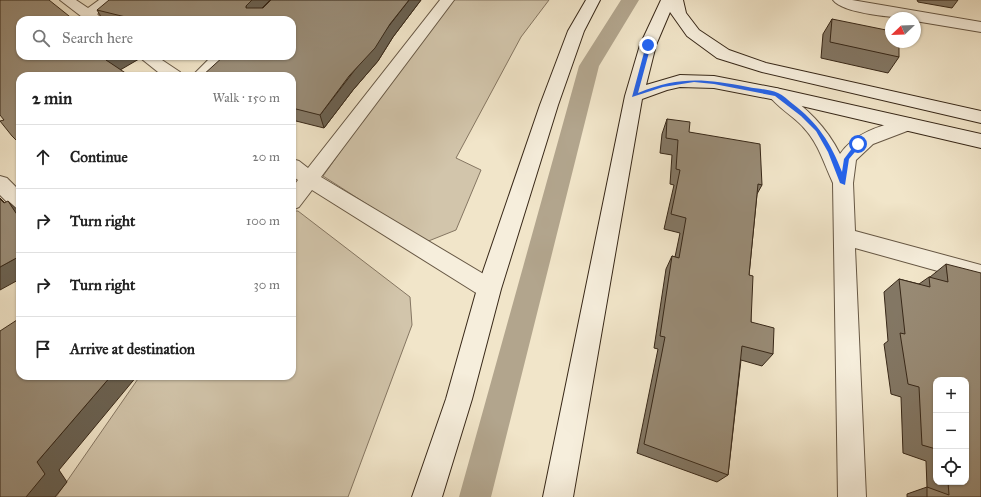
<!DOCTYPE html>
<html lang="en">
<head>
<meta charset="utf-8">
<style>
  body { margin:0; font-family:"IM FELL Great Primer",serif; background:#f2f2f2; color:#222 }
  .controls { position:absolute; right:12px; bottom:12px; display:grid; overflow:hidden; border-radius:8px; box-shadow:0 1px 3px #0004 }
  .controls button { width:36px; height:36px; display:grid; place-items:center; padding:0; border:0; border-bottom:1px solid #e0e0e0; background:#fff; color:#222; font:20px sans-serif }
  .compass { position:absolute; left:885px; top:12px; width:36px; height:36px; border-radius:50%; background:#fff; box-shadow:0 1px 3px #0004; rotate:247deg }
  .stop { position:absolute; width:12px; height:12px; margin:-9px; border:3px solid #2563eb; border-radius:50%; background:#fff }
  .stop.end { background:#2563eb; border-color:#fff; box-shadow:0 1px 4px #0008 }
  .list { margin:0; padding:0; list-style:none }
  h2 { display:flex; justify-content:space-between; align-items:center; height:52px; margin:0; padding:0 16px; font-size:17px }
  h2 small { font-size:13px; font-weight:400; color:#767676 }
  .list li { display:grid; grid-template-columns:26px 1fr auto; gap:12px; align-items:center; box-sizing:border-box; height:64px; padding:0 16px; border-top:1px solid #e0e0e0 }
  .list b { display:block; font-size:15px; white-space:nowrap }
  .list em { font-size:13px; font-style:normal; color:#767676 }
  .icon { flex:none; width:22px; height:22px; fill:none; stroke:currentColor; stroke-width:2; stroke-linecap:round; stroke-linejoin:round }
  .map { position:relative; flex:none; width:981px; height:497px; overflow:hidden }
  .search { position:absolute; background:#fff; box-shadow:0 1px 3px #0004; left:16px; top:16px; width:280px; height:44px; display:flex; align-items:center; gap:10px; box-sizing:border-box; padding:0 14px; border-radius:12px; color:#767676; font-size:15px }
  .panel { position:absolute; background:#fff; box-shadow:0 1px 3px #0004; left:16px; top:72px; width:280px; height:308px; border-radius:12px }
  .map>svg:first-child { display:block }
  .green { fill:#d2c5ab; stroke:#857662 }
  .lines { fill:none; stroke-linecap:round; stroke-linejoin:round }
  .canal { fill:#b2a58d; fill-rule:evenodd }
  .street-casing { stroke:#665744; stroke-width:2 }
  .secondary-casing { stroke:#382818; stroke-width:2 }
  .street { fill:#f6eedc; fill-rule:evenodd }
  .secondary { fill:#f6eedc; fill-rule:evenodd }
  .wall { fill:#837764; stroke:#382818; fill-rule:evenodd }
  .shaded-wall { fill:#6a6151; stroke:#382818 }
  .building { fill:#988a74; stroke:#382818 }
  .route { fill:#2563eb }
</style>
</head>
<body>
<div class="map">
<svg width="981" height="497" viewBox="0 0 981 497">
  <rect width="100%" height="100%" fill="#f1e5c9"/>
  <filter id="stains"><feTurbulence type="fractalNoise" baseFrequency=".005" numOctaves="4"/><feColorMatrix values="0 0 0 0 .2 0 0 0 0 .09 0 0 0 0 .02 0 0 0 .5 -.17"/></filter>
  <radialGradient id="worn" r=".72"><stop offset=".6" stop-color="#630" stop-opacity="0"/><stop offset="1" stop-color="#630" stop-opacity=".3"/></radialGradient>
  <path class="green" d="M 448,0 L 549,0 L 521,37 L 456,158 L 481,170 L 456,230 L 426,242 L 323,176 Z
    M 292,211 L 298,211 L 410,297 L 412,325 L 348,497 L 56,497 L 140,376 L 292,376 Z"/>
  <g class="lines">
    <path class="canal" d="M 621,0 L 639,0 L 599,66 L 491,497 L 459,497 L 579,66 Z"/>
    <g class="street-casing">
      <path id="street" d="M 60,0 L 76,0 L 88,8 L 99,0 L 116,0 L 97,14 L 103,20 L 86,20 Z
        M 440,0 L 454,0 L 321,177 L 497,282 L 500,289 L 497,296 L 489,299 L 481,296 L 312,190 L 299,207 L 292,210 L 292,188 L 298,180 L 292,176 L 292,159 L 299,161 L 308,168 Z
        M 833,0 L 852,0 L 981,22 L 981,32 L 915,21 L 915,18 C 898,18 843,14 833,0 Z
        M 138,56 L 156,56 L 180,72 L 182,76 L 163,76 Z
        M 212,56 L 229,56 L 210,76 L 192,76 Z
        M 776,88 L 782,90 C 806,108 826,126 840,154 C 856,131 884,125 909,118 L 915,120 L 918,124 L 915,128 L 873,144 L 856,160 L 853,183 L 855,231 L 981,265 L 981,283 L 855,248 L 866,497 L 838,497 L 833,183 C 824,164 819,144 804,128 C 794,116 776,107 768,94 L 770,90 Z
        M 0,176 L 7,178 L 20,191 L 20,211 L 13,208 L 0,195 Z"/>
    </g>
    <g class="secondary-casing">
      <path id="secondary" d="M 586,0 L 600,0 L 584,31 L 558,105 L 501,289 L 472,399 L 442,497 L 412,497 L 446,399 L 477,289 L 540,105 L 568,31 Z
        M 661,0 L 683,0 L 686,13 L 699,30 L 729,50 L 766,63 L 981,111 L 981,123 L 762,72 L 717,58 L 687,36 L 670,12 L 656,45 L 646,85 L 680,75 L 714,76 L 776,88 L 981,134 L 981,148 L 776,100 L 714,88 L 680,87 L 667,90 L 642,99 L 573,497 L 543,497 L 625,96 L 640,45 Z"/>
    </g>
    <use href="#street" class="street"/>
    <use href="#secondary" class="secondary"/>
  </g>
  <path class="wall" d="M 271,0 L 421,0 L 393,37 L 378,61 L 353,90 L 324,128 L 292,120 L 292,20 L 103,20 L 97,10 L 263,8 Z
    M 917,0 L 958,0 L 952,8 L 918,2 Z
    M 832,19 L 899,57 L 888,73 L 821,58 L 823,34 Z
    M 667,119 L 689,132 L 762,185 L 757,194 L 749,275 L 751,322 L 773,354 L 762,366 L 741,360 L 728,475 L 717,482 L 637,453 L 658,349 L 654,348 L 666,269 L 672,256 L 675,257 L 680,233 L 664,229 L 674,185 L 670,184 L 672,155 L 660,153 L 662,134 Z
    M 946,264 L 981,497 L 907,497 L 907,494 L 927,487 L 926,461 L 903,453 L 901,397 L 891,394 L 884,344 L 888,341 L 884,292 L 899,279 L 919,284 L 929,277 L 930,277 ZM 936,380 L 966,482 L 936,482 Z"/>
  <path class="shaded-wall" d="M 252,0 L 270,0 L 251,19 L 246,8 L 246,6 Z
    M 409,0 L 421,0 L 393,37 L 378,61 L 353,90 L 324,128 L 320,115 Z
    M 113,56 L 138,56 L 139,59 L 115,73 L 106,60 Z
    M 0,198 L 16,214 L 8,201 L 20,212 L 20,219 Z
    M 20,256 L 20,279 L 0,290 L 0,267 Z
    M 111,376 L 137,376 L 59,470 L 67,482 L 55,497 L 26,497 L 37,462 Z"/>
  <path class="building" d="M 0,0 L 49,0 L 74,20 L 20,20 L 20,56 L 113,56 L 106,60 L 130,76 L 20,76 L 20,144 L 12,136 L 0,121 L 4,120 L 0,115 Z
    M 109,0 L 252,0 L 246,6 L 246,8 L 263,8 L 271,0 L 409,0 L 390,24 L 375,48 L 349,76 L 320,115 L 292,108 L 292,76 L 202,76 L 224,56 L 292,56 L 292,20 L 138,20 L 97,10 Z
    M 88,18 L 91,20 L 85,20 Z
    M 832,19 L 891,31 L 891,42 L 899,42 L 899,57 L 830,42 Z
    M 667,119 L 690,122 L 689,132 L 760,144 L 762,185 L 758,184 L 749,275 L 753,276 L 751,322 L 774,328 L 773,354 L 742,346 L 728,475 L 644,444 L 665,337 L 660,336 L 672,256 L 679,258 L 686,218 L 671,214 L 680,170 L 676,169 L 678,140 L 666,138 Z
    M 0,199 L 4,203 L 8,201 L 20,219 L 20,256 L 0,267 Z
    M 946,264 L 981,273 L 981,497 L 927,497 L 927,487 L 949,495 L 948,482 L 966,482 L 966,380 L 936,380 L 936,449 L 922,445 L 919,387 L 908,384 L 900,333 L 905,334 L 899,279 L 930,287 L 929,277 L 948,282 Z
    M 20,318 L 20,376 L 111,376 L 37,462 L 45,474 L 26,497 L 0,497 L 0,331 Z"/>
  <path class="route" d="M 648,44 L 651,45 L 638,93 C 680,76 704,79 748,87 C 757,89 769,89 778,93 C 783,95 788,100 793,104 C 817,122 831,143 842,172 L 844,159 L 856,143 L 860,143 L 860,146 L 849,159 L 845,185 L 840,183 L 828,152 L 816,131 L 801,116 L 775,96 L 714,84 L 694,82 L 663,87 L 632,97 L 646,45 Z"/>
  <rect width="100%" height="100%" filter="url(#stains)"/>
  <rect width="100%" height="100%" fill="url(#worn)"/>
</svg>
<div class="controls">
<button>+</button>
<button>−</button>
<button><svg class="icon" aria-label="locate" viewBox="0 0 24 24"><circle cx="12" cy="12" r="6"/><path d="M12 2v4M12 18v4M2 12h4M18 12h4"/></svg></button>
</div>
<svg class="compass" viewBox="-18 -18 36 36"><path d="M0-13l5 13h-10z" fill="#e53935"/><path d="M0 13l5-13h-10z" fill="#767676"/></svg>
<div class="stop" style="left:858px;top:144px"></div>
<div class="stop end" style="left:648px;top:45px"></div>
<div class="search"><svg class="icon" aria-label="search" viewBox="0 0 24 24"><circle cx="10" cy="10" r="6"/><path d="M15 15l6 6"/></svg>Search here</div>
<section class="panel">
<h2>2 min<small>Walk · 150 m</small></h2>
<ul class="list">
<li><svg class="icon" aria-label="ahead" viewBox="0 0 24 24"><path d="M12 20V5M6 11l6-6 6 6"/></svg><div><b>Continue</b></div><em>20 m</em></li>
<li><svg class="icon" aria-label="right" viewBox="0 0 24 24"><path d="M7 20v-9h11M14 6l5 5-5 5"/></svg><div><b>Turn right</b></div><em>100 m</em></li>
<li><svg class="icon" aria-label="right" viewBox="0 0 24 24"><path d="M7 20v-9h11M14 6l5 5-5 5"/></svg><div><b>Turn right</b></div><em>30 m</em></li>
<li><svg class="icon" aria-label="arrive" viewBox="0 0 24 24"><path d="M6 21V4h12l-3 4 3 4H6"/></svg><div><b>Arrive at destination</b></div></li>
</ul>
</section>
</div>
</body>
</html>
